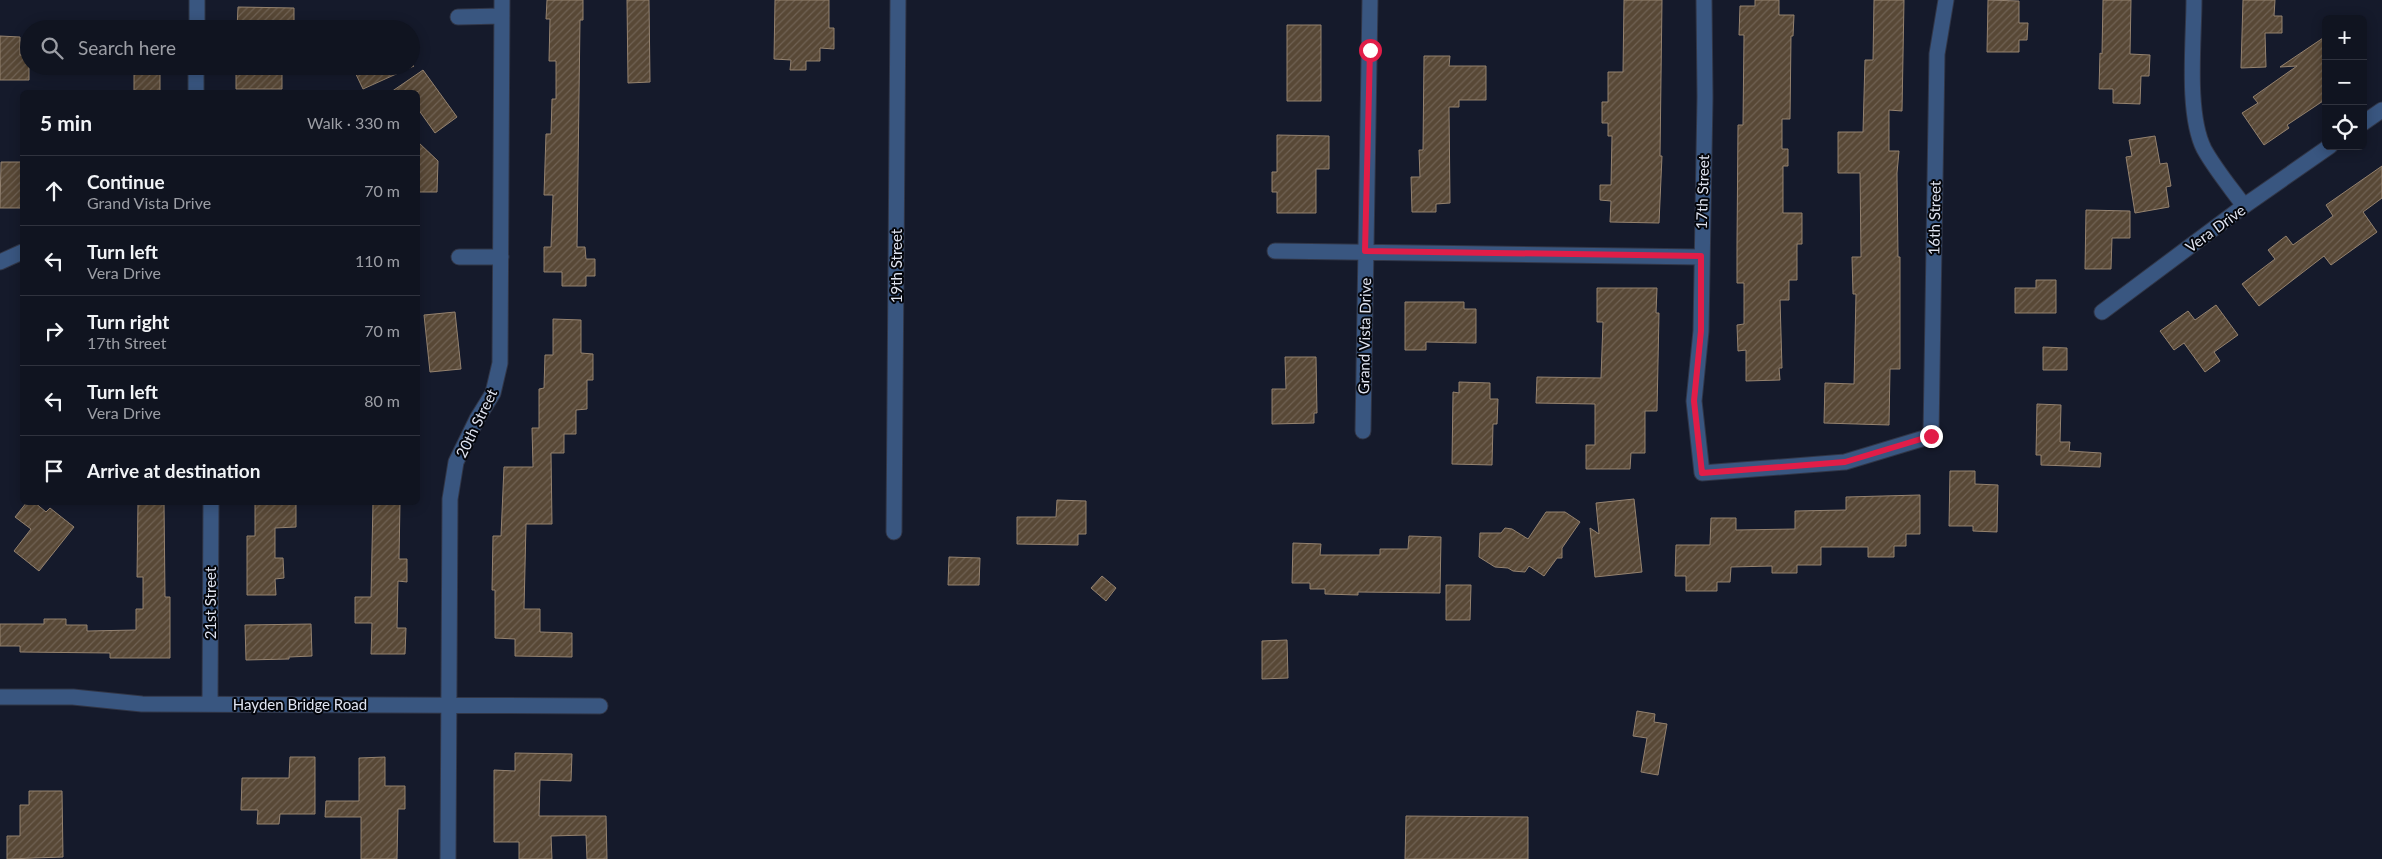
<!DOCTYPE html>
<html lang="en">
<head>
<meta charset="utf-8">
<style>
  body { margin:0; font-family:Lato,sans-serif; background:#191d29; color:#f1f3f6 }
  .controls { position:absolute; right:15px; top:15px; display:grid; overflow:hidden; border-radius:8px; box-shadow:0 2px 12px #0003 }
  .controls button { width:45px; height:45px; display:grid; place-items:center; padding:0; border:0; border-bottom:1px solid #30333e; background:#101420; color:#f1f3f6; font:25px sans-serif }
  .stop { position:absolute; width:15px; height:15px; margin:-11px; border:4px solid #e11d48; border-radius:50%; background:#fff }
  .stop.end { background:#e11d48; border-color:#fff; box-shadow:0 1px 5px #0008 }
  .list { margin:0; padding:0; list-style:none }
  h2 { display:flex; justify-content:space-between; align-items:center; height:65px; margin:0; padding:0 20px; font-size:21px }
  h2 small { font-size:16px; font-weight:400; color:#9c9ea5 }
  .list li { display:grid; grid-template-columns:32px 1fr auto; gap:15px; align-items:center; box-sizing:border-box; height:70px; padding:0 20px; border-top:1px solid #30333e }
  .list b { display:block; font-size:19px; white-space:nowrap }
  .list p { margin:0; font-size:16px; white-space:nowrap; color:#9c9ea5 }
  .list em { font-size:16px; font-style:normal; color:#9c9ea5 }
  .icon { flex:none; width:28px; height:28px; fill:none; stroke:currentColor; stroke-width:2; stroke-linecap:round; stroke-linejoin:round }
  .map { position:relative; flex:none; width:2382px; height:859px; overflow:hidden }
  .search { position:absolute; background:#101420; box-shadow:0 2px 12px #0003; left:20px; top:20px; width:400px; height:55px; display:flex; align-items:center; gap:12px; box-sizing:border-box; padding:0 18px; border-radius:28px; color:#9c9ea5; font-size:19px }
  .panel { position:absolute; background:#101420; box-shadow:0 2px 12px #0003; left:20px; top:90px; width:400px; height:415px; border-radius:8px }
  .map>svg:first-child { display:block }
  .building { fill:url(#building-hatch); stroke:#94826f }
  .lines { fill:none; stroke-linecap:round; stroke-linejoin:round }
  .street-casing { stroke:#313647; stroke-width:17 }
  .street { stroke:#395680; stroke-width:15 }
  .route { stroke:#e11d48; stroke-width:6 }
  .labels { text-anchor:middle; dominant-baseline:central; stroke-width:4; stroke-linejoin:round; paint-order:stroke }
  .street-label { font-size:15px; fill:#e0e4f1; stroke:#04060c }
</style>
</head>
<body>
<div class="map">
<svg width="2382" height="859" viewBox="0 0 2382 859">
  <defs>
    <pattern id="building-hatch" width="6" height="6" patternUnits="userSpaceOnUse" patternTransform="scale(1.25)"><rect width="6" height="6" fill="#584836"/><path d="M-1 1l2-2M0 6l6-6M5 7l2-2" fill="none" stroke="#706254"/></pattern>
  </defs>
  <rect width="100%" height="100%" fill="#151a2b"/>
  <path class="building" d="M 547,0 L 583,0 L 583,20 L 580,20 L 577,247 L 585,247 L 586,259 L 595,259 L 595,276 L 586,276 L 586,286 L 562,286 L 562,272 L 544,272 L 544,247 L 551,247 L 553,195 L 544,195 L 546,134 L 551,134 L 552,99 L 556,99 L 556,61 L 549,61 L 550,19 L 546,19 Z
    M 627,0 L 649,0 L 650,82 L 628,83 Z
    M 775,0 L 829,0 L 829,28 L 834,28 L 834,49 L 820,48 L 820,61 L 806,61 L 806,70 L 790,70 L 791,60 L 774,59 Z
    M 1624,0 L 1662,0 L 1660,156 L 1662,156 L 1659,223 L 1610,222 L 1611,201 L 1600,200 L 1600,185 L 1611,185 L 1612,136 L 1608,136 L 1608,123 L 1602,123 L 1602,102 L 1608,102 L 1608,72 L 1623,72 Z
    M 1755,0 L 1779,0 L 1779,15 L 1794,15 L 1793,36 L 1791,36 L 1790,119 L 1782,119 L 1782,149 L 1788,149 L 1788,166 L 1783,166 L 1783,213 L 1802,213 L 1802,244 L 1797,244 L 1797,280 L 1789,280 L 1789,300 L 1780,300 L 1782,368 L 1779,368 L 1780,380 L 1746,381 L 1746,350 L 1738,351 L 1737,325 L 1744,324 L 1744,283 L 1737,283 L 1737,245 L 1738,125 L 1743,125 L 1744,35 L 1739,35 L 1740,6 L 1755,6 Z
    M 1874,0 L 1904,0 L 1902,111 L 1889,110 L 1889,151 L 1899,151 L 1897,173 L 1898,257 L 1900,257 L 1900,369 L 1890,369 L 1889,425 L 1824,423 L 1825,383 L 1854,384 L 1856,294 L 1853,294 L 1852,257 L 1861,257 L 1860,173 L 1838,173 L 1838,132 L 1863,132 L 1865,60 L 1873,60 Z
    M 1988,0 L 2019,1 L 2019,23 L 2028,23 L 2027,40 L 2019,40 L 2019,52 L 1987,52 Z
    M 2103,0 L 2131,0 L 2130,54 L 2150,55 L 2149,76 L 2141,76 L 2140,104 L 2113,103 L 2113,89 L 2099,89 L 2100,53 L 2102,54 Z
    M 2243,0 L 2275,0 L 2274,16 L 2282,16 L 2282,33 L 2265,33 L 2266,67 L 2241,68 Z
    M 238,7 L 294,8 L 294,29 L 237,29 Z
    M 1287,25 L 1321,25 L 1321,101 L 1287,101 Z
    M 0,36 L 20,37 L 20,55 L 29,55 L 29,80 L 0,80 Z
    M 2326,36 L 2326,99 L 2287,125 L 2289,128 L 2264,145 L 2242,113 L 2258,103 L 2253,97 L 2297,66 L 2280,67 Z
    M 1424,56 L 1450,56 L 1449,66 L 1486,66 L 1486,100 L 1459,100 L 1459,107 L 1449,107 L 1450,203 L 1436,204 L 1436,212 L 1412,212 L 1411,177 L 1420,177 L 1419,150 L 1423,150 Z
    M 134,66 L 160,66 L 160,92 L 134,92 Z
    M 236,66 L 282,66 L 282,89 L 236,89 Z
    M 352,66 L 414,66 L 363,89 Z
    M 423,70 L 457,117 L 435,133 L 418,109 L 418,92 L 391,92 Z
    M 1277,135 L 1329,136 L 1329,169 L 1316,169 L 1316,213 L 1277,213 L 1277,192 L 1272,192 L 1272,172 L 1277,172 Z
    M 2155,136 L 2160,164 L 2167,163 L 2171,186 L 2166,187 L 2169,207 L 2135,213 L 2126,157 L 2132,156 L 2129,140 Z
    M 418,142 L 438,161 L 437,192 L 418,192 Z
    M 1,162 L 22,162 L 22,208 L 0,208 Z
    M 2382,166 L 2382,198 L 2363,212 L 2377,232 L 2331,265 L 2324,256 L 2259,306 L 2242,284 L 2275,259 L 2268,250 L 2286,236 L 2293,245 L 2333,216 L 2326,205 Z
    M 2086,210 L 2130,211 L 2130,238 L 2112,238 L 2111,269 L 2085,269 Z
    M 2036,280 L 2056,280 L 2056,313 L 2015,313 L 2015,288 L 2036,288 Z
    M 1597,288 L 1657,288 L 1656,313 L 1659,313 L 1657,411 L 1645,411 L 1645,453 L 1631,453 L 1630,469 L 1586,469 L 1586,445 L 1595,445 L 1595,404 L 1536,403 L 1537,377 L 1601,378 L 1603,322 L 1597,322 Z
    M 1405,302 L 1464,302 L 1464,309 L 1476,309 L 1476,343 L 1426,342 L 1426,350 L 1405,350 Z
    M 2216,305 L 2238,335 L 2214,352 L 2220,361 L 2205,372 L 2184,343 L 2174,350 L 2160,331 L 2188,311 L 2195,320 Z
    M 455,312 L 461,369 L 430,372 L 424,315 Z
    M 553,319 L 581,320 L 581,353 L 593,354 L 593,380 L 587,380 L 587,409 L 576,410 L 576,434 L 564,434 L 564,453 L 551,453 L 552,524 L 526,524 L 524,609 L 540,609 L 540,632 L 572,633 L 572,657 L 515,656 L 515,639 L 495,638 L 495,590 L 492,590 L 493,536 L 501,536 L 504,467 L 533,467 L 532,428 L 539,428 L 539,389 L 544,388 L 545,355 L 553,355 Z
    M 2043,347 L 2067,348 L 2067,370 L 2043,370 Z
    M 1285,357 L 1316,357 L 1317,413 L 1314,413 L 1314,423 L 1272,424 L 1272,389 L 1286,389 Z
    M 1459,382 L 1490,383 L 1490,399 L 1498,399 L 1497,424 L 1493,424 L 1492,465 L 1452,464 L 1453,392 L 1459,393 Z
    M 2037,404 L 2061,405 L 2060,442 L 2070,442 L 2069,451 L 2101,453 L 2100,467 L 2041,465 L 2041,455 L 2036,455 Z
    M 1950,471 L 1975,471 L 1975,484 L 1998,485 L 1997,532 L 1973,531 L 1973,526 L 1949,526 Z
    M 1920,495 L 1920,534 L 1906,534 L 1906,546 L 1894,546 L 1894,557 L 1868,557 L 1868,547 L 1821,547 L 1821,565 L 1797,565 L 1797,573 L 1772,573 L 1772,566 L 1731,567 L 1730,582 L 1717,582 L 1717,591 L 1686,591 L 1686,576 L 1675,576 L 1676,545 L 1710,545 L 1711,518 L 1736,518 L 1736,530 L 1795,529 L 1795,511 L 1846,510 L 1846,497 Z
    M 1634,499 L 1642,572 L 1595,577 L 1590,528 L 1599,534 L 1596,503 Z
    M 1057,500 L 1086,501 L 1086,534 L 1078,534 L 1078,545 L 1017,544 L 1017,517 L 1056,517 Z
    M 27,502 L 34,502 L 46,512 L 50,508 L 74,527 L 39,571 L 14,551 L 31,529 L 15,517 Z
    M 138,502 L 164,502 L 165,597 L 170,597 L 170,658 L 110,658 L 110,653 L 20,652 L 20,646 L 0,646 L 0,624 L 44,624 L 44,619 L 66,619 L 66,625 L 87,625 L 87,631 L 136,630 L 136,609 L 143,609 L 143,577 L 137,577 Z
    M 255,502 L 296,502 L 296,527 L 275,528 L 275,558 L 283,558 L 284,578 L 275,579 L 276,595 L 247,595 L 247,536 L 255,536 Z
    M 373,502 L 400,502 L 399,559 L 407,559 L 407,582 L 398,581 L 397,628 L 406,628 L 405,654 L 371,654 L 372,623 L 355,623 L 355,597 L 371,597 Z
    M 1546,512 L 1565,512 L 1580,522 L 1562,548 L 1562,558 L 1557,558 L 1544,576 L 1529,566 L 1525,572 L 1513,571 L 1508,568 L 1495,567 L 1479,557 L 1480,533 L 1501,533 L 1505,528 L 1512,529 L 1528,539 Z
    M 1409,536 L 1441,537 L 1440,593 L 1358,592 L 1358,595 L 1325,594 L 1325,589 L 1310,589 L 1310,583 L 1292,583 L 1293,543 L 1321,544 L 1320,555 L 1380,555 L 1380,549 L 1408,549 Z
    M 949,557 L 980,558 L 979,585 L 948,585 Z
    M 1102,576 L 1116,588 L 1106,601 L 1091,588 Z
    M 1446,585 L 1471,585 L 1470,620 L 1446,620 Z
    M 311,624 L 312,656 L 289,657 L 289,659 L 246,660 L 245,625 Z
    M 1287,640 L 1288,678 L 1262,679 L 1262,641 Z
    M 1637,711 L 1655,714 L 1654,722 L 1667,724 L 1658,775 L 1641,772 L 1647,738 L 1633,736 Z
    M 515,753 L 572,754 L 571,781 L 540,780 L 539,816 L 606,816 L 607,859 L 587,859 L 586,835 L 551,836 L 552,859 L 519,859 L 519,842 L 494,842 L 494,770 L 515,771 Z
    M 290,757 L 315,757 L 315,814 L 280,814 L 279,824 L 257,824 L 258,810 L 241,810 L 242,778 L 289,778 Z
    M 385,757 L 385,786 L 405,786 L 405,809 L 398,809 L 397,859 L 361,859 L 361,817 L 325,817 L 326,801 L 359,801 L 359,758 Z
    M 29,791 L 62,791 L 63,857 L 7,859 L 7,836 L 20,836 L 20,805 L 29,805 Z
    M 1406,816 L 1528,817 L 1528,859 L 1405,859 Z"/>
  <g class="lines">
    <g class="street-casing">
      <path id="street" d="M 1704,0 L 1705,97 L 1701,331 L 1694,401 L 1702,473 L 1845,462 L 1931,436 L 1937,54 L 1946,0
        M 2194,0 C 2194,41 2186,113 2204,149 C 2215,169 2231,188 2244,206
        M 458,17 L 502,16
        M 197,29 L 197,0
        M 196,92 L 196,66
        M 2363,123 L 2382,110
        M 1275,251 L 1701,257
        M 459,257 L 501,257
        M 0,262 L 22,252
        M 2102,312 L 2244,206 L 2330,146
        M 1363,431 L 1370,0
        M 894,532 L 898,0
        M 0,697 L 73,697 L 142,704 L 600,706
        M 210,704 L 211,502
        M 448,859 L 450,499 L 456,462 L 477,419 L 493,393 L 500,363 L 502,0"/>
    </g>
    <use href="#street" class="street"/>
  </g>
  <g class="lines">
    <path class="route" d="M 1370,50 L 1365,251 L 1701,256 L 1701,331 L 1694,401 L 1702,473 L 1845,462 L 1931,436"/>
  </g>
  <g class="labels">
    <g class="street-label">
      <text transform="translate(1702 192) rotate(-88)">17th Street</text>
      <text transform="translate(1934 218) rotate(-89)">16th Street</text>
      <text transform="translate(2215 228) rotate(-36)">Vera Drive</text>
      <text transform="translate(896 266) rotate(-90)">19th Street</text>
      <text transform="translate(1364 336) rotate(-89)">Grand Vista Drive</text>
      <text transform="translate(476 423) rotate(-64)">20th Street</text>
      <text transform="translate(210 603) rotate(-90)">21st Street</text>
      <text x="300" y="704">Hayden Bridge Road</text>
    </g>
  </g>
</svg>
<div class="controls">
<button>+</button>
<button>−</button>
<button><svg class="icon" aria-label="locate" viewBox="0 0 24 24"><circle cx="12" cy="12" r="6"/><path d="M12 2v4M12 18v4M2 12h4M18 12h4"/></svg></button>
</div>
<div class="stop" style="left:1370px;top:50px"></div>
<div class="stop end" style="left:1931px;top:436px"></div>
<div class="search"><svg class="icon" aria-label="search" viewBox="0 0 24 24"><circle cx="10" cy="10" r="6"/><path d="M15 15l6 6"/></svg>Search here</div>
<section class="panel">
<h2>5 min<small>Walk · 330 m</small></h2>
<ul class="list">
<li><svg class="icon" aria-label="ahead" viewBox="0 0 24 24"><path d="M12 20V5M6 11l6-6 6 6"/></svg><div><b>Continue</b><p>Grand Vista Drive</p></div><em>70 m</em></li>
<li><svg class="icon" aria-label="left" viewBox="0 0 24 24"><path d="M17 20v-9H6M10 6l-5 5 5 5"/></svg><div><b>Turn left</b><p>Vera Drive</p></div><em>110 m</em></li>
<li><svg class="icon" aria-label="right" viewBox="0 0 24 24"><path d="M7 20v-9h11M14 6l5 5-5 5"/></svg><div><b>Turn right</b><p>17th Street</p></div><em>70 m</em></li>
<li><svg class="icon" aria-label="left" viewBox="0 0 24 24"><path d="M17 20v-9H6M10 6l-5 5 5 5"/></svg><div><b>Turn left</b><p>Vera Drive</p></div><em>80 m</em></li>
<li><svg class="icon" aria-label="arrive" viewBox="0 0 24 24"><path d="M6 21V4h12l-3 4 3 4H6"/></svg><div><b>Arrive at destination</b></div></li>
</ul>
</section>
</div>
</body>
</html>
